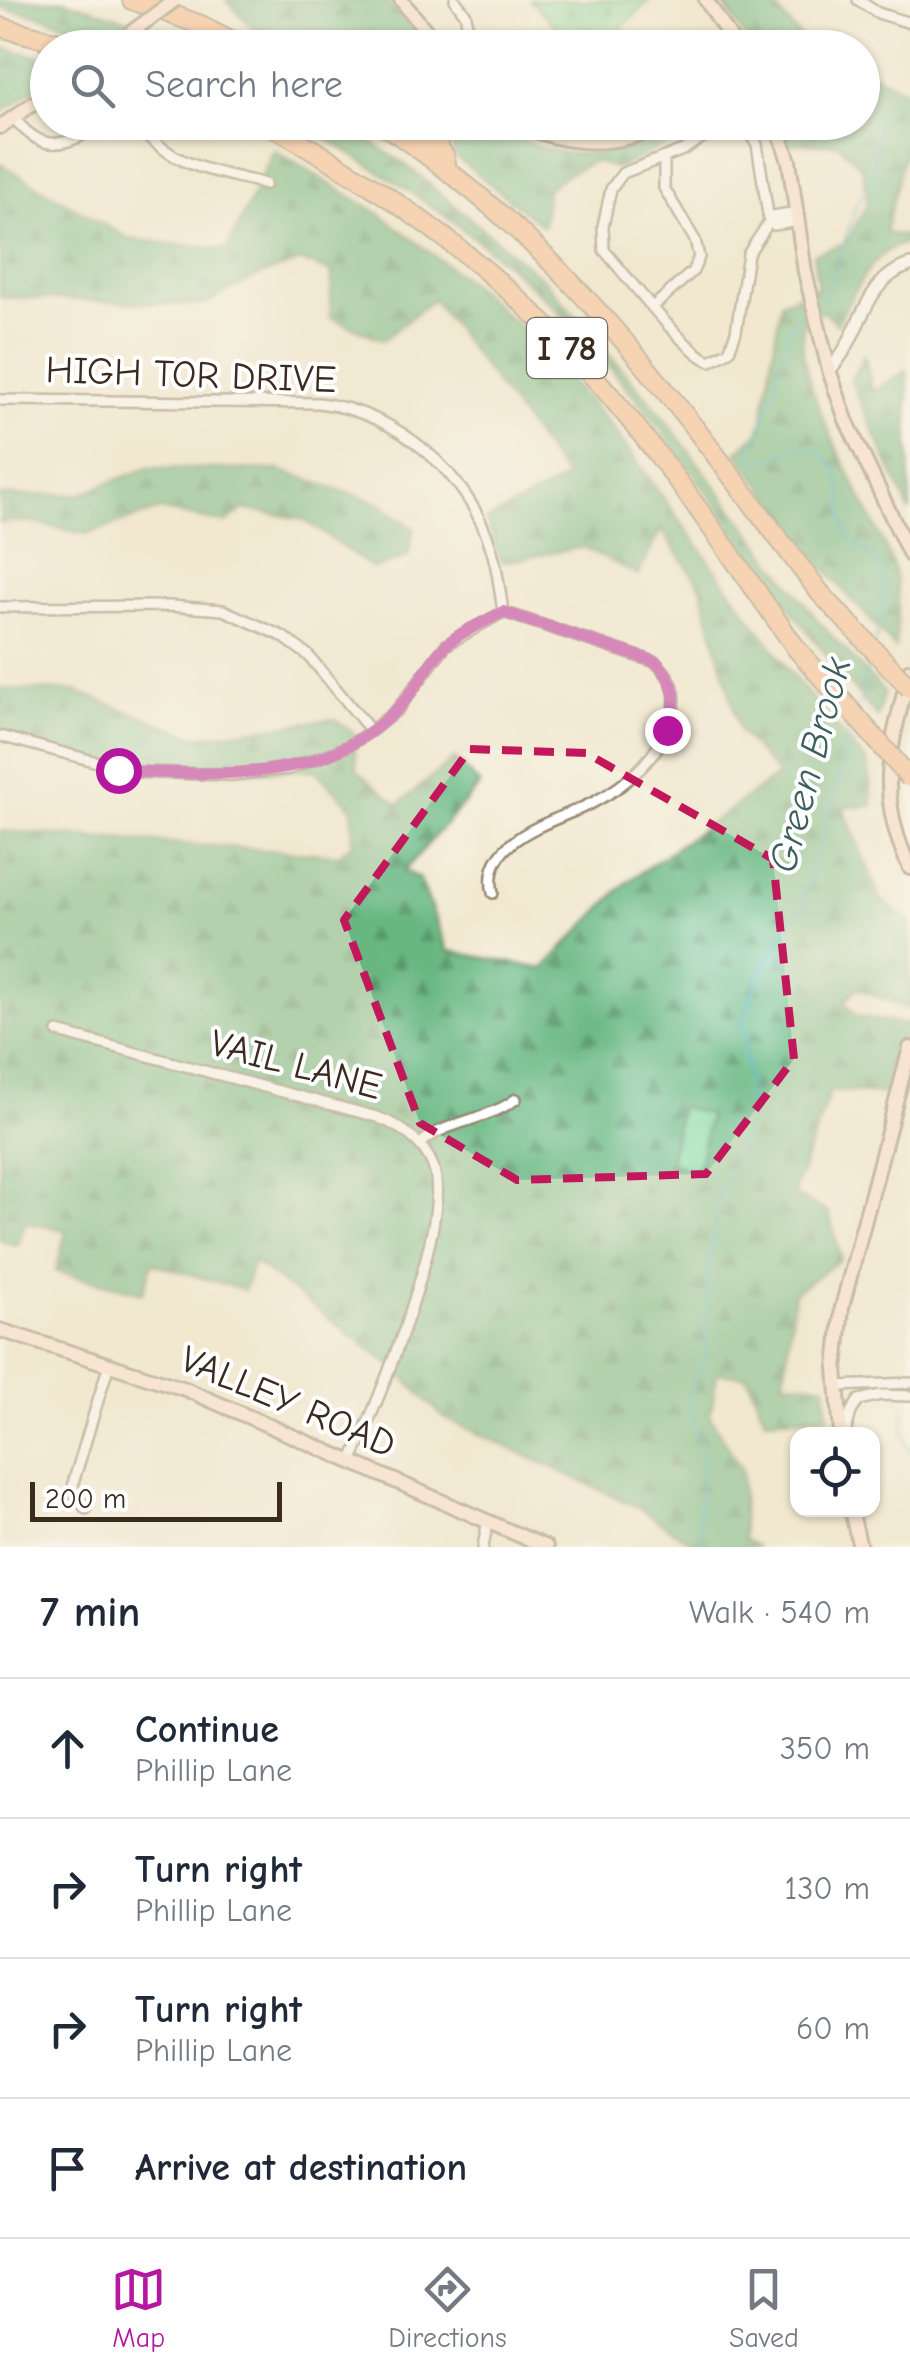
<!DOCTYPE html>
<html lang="en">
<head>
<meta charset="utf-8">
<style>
  body { margin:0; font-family:"Comic Neue",sans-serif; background:#f6f6f7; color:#1f2937 }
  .controls { position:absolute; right:30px; bottom:30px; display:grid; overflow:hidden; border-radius:20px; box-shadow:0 2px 8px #0004 }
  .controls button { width:90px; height:90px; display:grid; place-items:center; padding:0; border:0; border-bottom:2px solid #e0e1e3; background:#fff; color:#1f2937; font:50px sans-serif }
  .scale { position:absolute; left:30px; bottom:25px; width:252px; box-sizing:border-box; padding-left:10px; border:5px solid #3b2a1e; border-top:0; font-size:28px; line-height:35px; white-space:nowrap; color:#3b2a1e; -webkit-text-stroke:8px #fff; paint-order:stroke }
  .stop { position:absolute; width:30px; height:30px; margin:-22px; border:8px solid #b5179e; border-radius:50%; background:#fff }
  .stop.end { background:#b5179e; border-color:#fff; box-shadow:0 2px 10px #0008 }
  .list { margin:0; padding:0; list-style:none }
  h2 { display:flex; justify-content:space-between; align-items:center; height:130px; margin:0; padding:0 40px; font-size:42px }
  h2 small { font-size:32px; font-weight:400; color:#747a83 }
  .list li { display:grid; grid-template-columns:65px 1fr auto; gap:30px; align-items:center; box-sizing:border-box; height:140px; padding:0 40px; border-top:2px solid #e0e1e3 }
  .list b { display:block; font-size:38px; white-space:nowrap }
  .list p { margin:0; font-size:32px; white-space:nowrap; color:#747a83 }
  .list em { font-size:32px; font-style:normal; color:#747a83 }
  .icon { flex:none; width:55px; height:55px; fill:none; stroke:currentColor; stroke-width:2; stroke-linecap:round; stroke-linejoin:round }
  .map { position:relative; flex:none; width:910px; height:1547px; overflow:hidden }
  .search { position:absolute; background:#fff; box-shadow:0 2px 8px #0004; left:30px; right:30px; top:30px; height:110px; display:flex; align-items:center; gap:25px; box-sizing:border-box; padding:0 35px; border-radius:55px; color:#747a83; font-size:38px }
  .sheet { height:690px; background:#fff }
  nav { display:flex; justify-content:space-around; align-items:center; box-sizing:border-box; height:140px; border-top:2px solid #e0e1e3; background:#fff; font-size:28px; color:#747a83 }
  nav a { display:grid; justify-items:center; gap:5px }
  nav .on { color:#b5179e }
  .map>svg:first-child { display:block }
  .forest { fill:url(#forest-firs); stroke:#527050; stroke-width:2.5 }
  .cemetery { fill:url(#cemetery-stones); stroke:#5e805c; stroke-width:2.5 }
  .green { fill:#81d699; stroke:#5e805c; stroke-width:2.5 }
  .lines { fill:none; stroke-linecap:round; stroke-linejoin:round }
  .stream { stroke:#41afbf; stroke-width:2.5 }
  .minor-casing { stroke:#968976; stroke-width:14 }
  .tertiary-casing { stroke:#968976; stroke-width:16 }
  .secondary-casing { stroke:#968976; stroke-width:18 }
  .motorway-casing { stroke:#968976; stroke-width:22 }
  .minor { stroke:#fff; stroke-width:9 }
  .tertiary { stroke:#fff; stroke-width:11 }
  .secondary { stroke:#fee3d2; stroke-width:12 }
  .motorway { stroke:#fcba8e; stroke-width:18 }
  .secondary-bridge-casing { stroke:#968976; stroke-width:18; stroke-linecap:butt }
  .motorway-bridge-casing { stroke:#968976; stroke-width:22; stroke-linecap:butt }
  .secondary-bridge { stroke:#fee3d2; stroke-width:12 }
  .motorway-bridge { stroke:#fcba8e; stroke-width:18 }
  .route { stroke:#b5179e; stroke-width:12 }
  .marked { fill:none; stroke:#c2185b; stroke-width:8; stroke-dasharray:20 12; stroke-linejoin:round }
  .labels { text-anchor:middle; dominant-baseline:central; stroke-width:8; stroke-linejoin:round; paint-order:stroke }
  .shield { fill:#fff; stroke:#766a62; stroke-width:2.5 }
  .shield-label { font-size:35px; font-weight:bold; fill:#3b2a1e }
  .street-label { font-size:38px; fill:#3b2a1e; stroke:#fff }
  .water-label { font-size:40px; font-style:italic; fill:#3d5f5e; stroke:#fff }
</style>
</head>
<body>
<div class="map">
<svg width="910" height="1547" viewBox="0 0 910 1547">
  <defs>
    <pattern id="forest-firs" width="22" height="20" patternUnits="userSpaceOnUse" patternTransform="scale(2.5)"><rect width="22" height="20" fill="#68b781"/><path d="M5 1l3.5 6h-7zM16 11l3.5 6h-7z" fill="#579569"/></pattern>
    <pattern id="cemetery-stones" width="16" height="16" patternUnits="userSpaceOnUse" patternTransform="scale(2.5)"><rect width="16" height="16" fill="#81d699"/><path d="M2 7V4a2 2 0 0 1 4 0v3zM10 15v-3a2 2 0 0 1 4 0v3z" fill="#70b883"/></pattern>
  </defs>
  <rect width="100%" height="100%" fill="#fff"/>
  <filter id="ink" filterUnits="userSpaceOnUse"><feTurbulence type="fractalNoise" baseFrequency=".01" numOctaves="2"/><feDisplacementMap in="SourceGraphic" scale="20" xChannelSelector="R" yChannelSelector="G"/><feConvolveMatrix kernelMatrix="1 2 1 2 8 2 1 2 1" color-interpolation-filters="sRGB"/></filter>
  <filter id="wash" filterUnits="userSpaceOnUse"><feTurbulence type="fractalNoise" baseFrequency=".0048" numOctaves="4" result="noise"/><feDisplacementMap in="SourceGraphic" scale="40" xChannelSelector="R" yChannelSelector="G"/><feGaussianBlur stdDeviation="2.25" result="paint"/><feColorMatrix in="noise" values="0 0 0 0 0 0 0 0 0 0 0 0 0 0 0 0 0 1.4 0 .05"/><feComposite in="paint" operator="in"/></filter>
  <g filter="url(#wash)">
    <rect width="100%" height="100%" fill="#f1e8cf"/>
    <path class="forest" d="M 0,0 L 63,0 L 128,20 L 194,47 L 140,47 L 37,15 L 0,8 Z
      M 226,0 L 387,0 L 431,47 L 286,47 L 258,33 Z
      M 720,0 L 769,0 L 801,38 L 819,47 L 752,47 Z
      M 0,47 L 48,59 L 47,81 L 0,113 Z
      M 863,69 L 910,93 L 910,129 L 885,233 L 910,237 L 910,242 C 871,248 855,293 837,324 L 824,312 L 807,315 C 781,372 872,506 892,564 C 901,591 897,621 895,648 L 823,567 L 737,453 L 761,430 L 781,302 L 818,287 L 813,254 L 846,243 L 868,202 L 862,167 L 838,144 L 782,144 L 743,123 L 862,122 Z
      M 300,123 L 340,123 L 405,164 L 544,280 L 656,408 L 819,622 L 884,692 L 877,717 C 850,684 822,651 796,616 C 719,513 650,402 558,311 C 479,233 395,179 300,123 Z
      M 443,123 L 497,123 C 540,161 600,159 652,141 C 675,133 684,122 710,123 L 617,169 L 594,161 L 566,174 L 547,189 L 543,226 L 456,157 Z
      M 274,150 L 381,215 L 480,291 L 532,339 L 611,426 L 791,673 L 868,764 L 873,806 L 843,807 L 881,900 L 910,921 L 910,1010 L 857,988 L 845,1001 L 856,1016 L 908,1025 L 885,1094 L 830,1091 L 793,1194 L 829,1213 L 841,1259 L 794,1293 L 784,1381 L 825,1385 L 828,1416 L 765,1419 L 747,1376 L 717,1373 L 710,1417 L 742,1470 L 743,1539 L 758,1547 L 698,1547 L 636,1506 L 444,1418 L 392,1366 L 253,1261 L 244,1290 L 152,1263 L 143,1293 L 56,1271 L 66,1230 L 25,1222 L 18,1245 L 0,1241 L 0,831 L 339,855 L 353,843 L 352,808 L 315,770 L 147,774 L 0,737 L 0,689 L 75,691 L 196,737 L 334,719 L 353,732 L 357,770 L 398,805 L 455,758 L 480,785 L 404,871 L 419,878 L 448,951 L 543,969 L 626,883 L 778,775 L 740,732 L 701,587 L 661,529 L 638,575 L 583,547 L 502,562 L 486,521 L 566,478 L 433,299 L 383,340 L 330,317 L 332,272 L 301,261 L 255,277 L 202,305 L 0,297 L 0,164 L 129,239 L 227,250 Z
      M 864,355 L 873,391 L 907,371 L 910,512 L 851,380 Z
      M 148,468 L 279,470 L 379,503 L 414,529 L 408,556 L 374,569 L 303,519 L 243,509 L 226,523 L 160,510 L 86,534 L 26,521 L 0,523 L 0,496 L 80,494 Z"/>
    <path class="cemetery" d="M 530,0 L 650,0 L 602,47 L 577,48 Z"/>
    <path class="green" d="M 680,1106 L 709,1115 L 698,1171 L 670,1162 Z"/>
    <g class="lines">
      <path class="stream" d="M 819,299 L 827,294 L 857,203 L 872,182 L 879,116 L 875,106
        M 808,306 L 790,325 L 772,398 L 748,457 L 759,463 L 804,446 C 852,461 837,498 846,531 C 850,543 860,545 868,553 C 894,577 883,613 875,643
        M 859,705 L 871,660
        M 904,1411 L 903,1432 L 910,1452
        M 706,1547 L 701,1540 L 699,1519 L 702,1452 L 688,1407 L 690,1392 L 705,1361 L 708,1270 L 720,1194 L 751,1117 L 743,1020 L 759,976 L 802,906 L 853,728"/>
    </g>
  </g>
  <g filter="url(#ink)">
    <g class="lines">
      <g class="minor-casing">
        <path id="minor" d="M 858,0 L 878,13 L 910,23
          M 453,48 L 467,29 L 466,15 L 455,0
          M 14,118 C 36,145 54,151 87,133 C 96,129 105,124 116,124 C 141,126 155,145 176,157 C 202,171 236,176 265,184
          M 769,221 L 757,144 L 746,130 L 728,124 L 714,130 L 683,150 L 623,173 L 611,189 L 603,226 L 604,250 C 625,274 685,352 710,361 L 729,351 L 736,332 L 748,254 L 773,216 L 798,212
          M 769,221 L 774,225 L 799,221
          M 654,306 L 693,271 L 699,257 L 695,240 L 664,188 L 664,159
          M 0,400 L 319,403 C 397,412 470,474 492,551 C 498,571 500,592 503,612
          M 0,607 L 170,606 L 223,610 L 282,636 L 308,655 L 371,731
          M 0,736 L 135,772 L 232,775 L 289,769 L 347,747 L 371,731 L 397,710 L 446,645 L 503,612 L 655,662 C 673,678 679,694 672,718 C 660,755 629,784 594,802 C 559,821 480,837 493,893
          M 58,1032 L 377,1117 C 400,1126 424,1142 433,1166 C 454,1222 377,1403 352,1460
          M 420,1144 C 447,1120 487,1121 516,1099
          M 836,1386 L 910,1383
          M 845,1434 L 851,1412 L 859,1400 L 881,1395 L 910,1396
          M 86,1509 L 73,1492 L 74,1480 L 109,1364
          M 483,1547 L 488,1520"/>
      </g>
      <g class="tertiary-casing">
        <path id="tertiary" d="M 829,370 C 862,338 861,280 910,265"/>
      </g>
      <g class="secondary-casing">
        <path id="secondary" d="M 401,0 L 440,48
          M 706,0 L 737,48
          M 516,122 C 564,147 619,149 667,122
          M 776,122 L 789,161 L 805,272 L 829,370 L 846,420 L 910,555
          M 0,127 L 48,93
          M 910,670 C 891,745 874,793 910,868
          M 0,1330 L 185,1389 L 546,1547
          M 841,1434 L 836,1368 L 842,1307 L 910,1048
          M 851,1510 L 860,1547"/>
      </g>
      <g class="motorway-casing">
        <path id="motorway" d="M 132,0 L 201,25 L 246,48
          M 0,27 L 81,48
          M 264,122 C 363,176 457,239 537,317 C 638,415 716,534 796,648
          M 379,122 C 573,247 684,416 821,594
          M 419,122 L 444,155 L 446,163"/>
      </g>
      <use href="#minor" class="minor"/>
      <use href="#tertiary" class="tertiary"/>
      <use href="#secondary" class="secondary"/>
      <use href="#motorway" class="motorway"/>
      <g class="secondary-bridge-casing">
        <path id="secondary-bridge" d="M 110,48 L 175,0"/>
      </g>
      <g class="motorway-bridge-casing">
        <path id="motorway-bridge" d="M 821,594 L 910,688
          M 796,648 L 910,778"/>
      </g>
      <use href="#secondary-bridge" class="secondary-bridge"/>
      <use href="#motorway-bridge" class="motorway-bridge"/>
    </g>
  </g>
  <g class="lines" filter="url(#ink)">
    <path class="route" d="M 118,770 C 138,773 158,772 179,773 C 259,776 338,770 398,708 C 414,692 424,671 439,653 C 455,633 481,624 503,612 L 656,662 C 678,684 678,702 667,730"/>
  </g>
  <path d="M0 0H910V1547H0ZM 470,749 L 586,753 L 773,859 L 794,1059 L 706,1174 L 517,1180 L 420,1123 L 344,920 Z" fill="#f1e8cf" fill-opacity=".55" fill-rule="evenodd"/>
  <path class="marked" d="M 470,749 L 586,753 L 773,859 L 794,1059 L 706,1174 L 517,1180 L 420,1123 L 344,920 Z"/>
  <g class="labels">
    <rect class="shield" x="527" y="318" width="80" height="60" rx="8"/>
    <g class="shield-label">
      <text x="567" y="348">I 78</text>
    </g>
    <g class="street-label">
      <text transform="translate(191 375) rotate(2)">HIGH TOR DRIVE</text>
      <text transform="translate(296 1065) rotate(15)">VAIL LANE</text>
      <text transform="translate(288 1402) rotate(23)">VALLEY ROAD</text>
    </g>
    <g class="water-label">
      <text transform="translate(810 765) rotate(-75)">Green Brook</text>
    </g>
  </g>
</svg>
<div class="controls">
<button><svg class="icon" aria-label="locate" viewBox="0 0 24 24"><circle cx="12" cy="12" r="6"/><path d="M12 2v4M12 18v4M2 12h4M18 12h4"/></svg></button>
</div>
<div class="scale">200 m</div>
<div class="stop" style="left:118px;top:770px"></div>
<div class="stop end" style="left:667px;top:730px"></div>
<div class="search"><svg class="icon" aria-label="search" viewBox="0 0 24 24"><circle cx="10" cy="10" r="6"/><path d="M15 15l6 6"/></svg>Search here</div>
</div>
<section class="sheet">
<h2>7 min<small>Walk · 540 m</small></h2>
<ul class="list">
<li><svg class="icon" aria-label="ahead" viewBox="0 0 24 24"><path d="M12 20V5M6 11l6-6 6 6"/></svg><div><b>Continue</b><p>Phillip Lane</p></div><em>350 m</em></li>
<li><svg class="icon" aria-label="right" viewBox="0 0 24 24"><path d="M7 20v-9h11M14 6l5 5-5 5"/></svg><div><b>Turn right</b><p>Phillip Lane</p></div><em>130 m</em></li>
<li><svg class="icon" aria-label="right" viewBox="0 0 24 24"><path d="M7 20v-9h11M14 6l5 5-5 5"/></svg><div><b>Turn right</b><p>Phillip Lane</p></div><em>60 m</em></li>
<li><svg class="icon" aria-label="arrive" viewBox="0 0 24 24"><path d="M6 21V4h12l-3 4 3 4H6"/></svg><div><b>Arrive at destination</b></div></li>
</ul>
</section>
<nav>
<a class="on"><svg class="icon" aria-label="map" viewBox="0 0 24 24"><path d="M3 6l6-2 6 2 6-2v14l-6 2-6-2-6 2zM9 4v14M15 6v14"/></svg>Map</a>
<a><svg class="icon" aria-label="directions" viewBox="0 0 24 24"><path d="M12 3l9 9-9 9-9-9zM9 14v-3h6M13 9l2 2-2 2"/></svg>Directions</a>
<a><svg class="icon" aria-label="saved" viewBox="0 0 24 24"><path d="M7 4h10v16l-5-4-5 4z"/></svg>Saved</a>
</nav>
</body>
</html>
